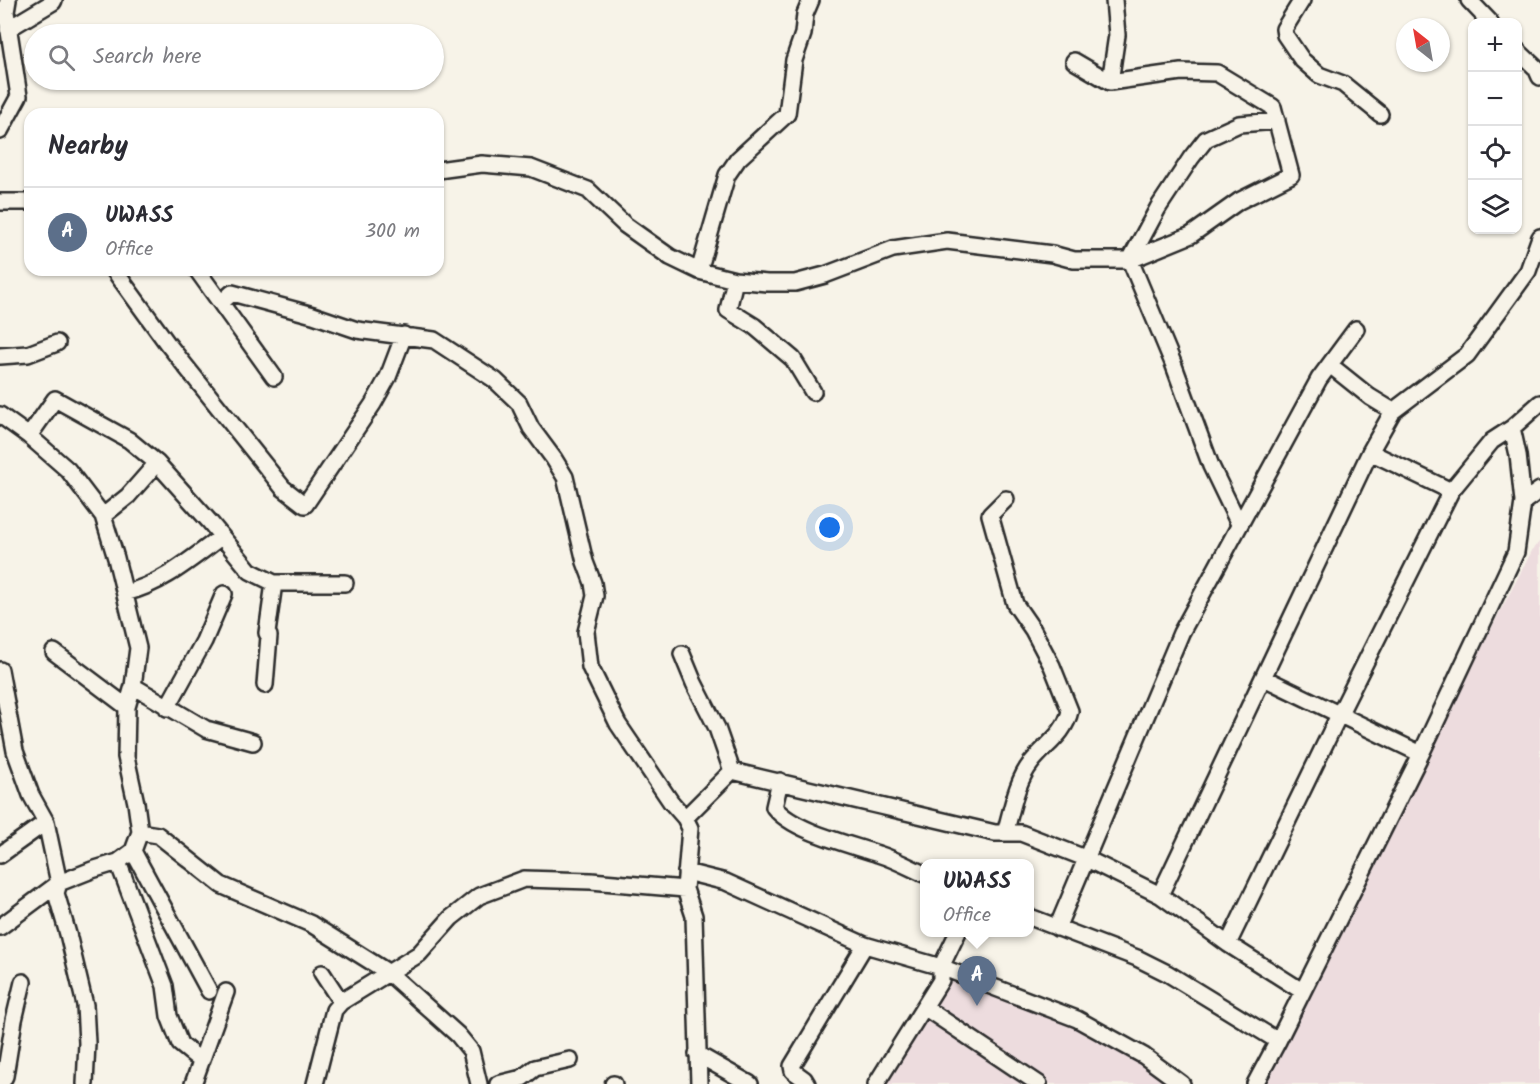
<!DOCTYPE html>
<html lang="en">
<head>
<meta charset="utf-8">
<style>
  body { margin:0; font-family:Kalam,sans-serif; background:#f2f2f3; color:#2b2b33 }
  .controls { position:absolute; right:18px; top:18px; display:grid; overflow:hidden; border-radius:12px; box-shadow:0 2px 4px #0004 }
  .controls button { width:54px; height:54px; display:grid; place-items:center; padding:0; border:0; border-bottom:2px solid #e1e1e2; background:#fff; color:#2b2b33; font:30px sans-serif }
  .compass { position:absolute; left:1396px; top:18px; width:54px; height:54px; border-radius:50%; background:#fff; box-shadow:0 2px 4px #0004; rotate:329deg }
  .you { position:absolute; left:830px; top:528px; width:21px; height:21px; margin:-15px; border:4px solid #fff; border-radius:50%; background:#1a73e8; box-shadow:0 0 0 9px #1a73e833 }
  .badge { display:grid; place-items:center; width:39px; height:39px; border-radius:50%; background:#d93025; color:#fff; font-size:20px; font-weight:700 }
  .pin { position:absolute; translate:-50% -50px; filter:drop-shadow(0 2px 3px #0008) }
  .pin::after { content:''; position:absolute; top:32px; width:21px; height:18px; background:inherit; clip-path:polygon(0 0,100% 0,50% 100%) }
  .popup { position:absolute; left:920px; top:859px; width:114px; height:78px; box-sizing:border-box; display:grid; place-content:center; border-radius:12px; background:#fff; filter:drop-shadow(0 2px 4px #0005); font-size:20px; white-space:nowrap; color:#7c7c81 }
  .popup b { font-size:22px; color:#2b2b33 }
  .popup::after { content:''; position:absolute; left:50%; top:100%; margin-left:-12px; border:12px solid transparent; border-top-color:#fff }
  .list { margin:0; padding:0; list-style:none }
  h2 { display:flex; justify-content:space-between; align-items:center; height:78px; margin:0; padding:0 24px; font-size:26px }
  h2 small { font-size:20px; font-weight:400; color:#7c7c81 }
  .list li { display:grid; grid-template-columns:39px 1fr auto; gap:18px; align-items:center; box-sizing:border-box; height:90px; padding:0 24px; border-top:2px solid #e1e1e2 }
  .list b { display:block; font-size:22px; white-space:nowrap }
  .list p { margin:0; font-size:20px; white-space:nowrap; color:#7c7c81 }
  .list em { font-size:20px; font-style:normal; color:#7c7c81 }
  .icon { flex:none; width:33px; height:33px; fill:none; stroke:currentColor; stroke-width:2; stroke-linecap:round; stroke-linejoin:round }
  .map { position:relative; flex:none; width:1540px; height:1084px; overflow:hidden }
  .search { position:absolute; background:#fff; box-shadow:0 2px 4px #0004; left:24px; top:24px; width:420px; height:66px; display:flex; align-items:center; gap:15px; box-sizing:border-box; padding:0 21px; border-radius:33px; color:#7c7c81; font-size:22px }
  .panel { position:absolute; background:#fff; box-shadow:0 2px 4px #0004; left:24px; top:108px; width:420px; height:168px; border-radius:18px }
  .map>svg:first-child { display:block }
  .built { fill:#eddcde }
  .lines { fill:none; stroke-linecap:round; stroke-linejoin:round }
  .minor-casing { stroke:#2b2b2b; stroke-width:20 }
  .minor { stroke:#f7f3e8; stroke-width:15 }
</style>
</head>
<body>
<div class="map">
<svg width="1540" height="1084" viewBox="0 0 1540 1084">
  <rect width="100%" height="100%" fill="#f7f3e8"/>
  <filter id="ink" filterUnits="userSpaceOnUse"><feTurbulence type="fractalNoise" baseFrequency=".0167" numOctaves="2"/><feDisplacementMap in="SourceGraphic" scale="12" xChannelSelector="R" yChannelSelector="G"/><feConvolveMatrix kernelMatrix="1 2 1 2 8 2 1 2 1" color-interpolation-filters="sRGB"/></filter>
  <g filter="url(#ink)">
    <path class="built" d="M 1540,542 L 1540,1084 L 1246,1084 L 1325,943 L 1533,549 Z
      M 952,978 L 1090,1033 L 1171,1084 L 876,1084 Z"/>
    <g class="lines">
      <g class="minor-casing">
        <path id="minor" d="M 1302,0 L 1284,29 L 1285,35 L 1302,60 L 1319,75 L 1343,84 L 1380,114
          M 1469,0 L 1490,22
          M 8,29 L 53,2 L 54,0
          M 1518,51 L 1536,68 L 1540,77
          M 1110,82 L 1117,35 L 1114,0
          M 0,131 L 19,96 L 6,12 L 8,0
          M 438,170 L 482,164 L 531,168 L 588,190 L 625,225 L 670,257 L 699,271 L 735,280 L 767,283 L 795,283 L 825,275 L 893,249 L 947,241 L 1052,254 L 1074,260 L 1130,260 L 1191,235 L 1239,201 L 1291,175 L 1273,107 L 1217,73 L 1181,72 L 1110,82 L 1074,61
          M 0,202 L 30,202
          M 114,270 L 167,343 L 283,488 L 305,505 L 373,404 L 388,377 L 404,335
          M 197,270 L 274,377
          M 699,271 L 727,175 L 738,159 L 787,114 L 794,60 L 803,34 L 805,14 L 811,0
          M 735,280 L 728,310 L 754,326 L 793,359 L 813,392
          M 221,303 L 232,293 L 313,315 L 357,330 L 434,340 L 495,380 L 519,403 L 531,428 L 554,459 L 565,477 L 585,562 L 593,583 L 595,596 L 586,632 L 590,667 L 618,724 L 671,802 L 685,818 L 690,828 L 685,889 L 694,916 L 699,1084
          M 0,356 L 28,354 L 57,343
          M 1330,365 L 1370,397 L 1393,411
          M 0,415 L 29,436 L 68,470 L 103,516 L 116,558 L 138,648 L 133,686 L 127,707 L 126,757 L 136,803 L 140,832 L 133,851 L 118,862 L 92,870 L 59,883 L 0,927
          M 29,436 L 55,399 L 129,440 L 157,463 L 209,521 L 250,571 L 274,583 L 345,583
          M 1370,452 L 1451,491
          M 1523,502 L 1540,490
          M 103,516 L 128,496 L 157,463
          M 1239,524 L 1211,466 L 1173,363 L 1130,260 L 1158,208 L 1191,158 L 1206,139 L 1239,124 L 1277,121
          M 125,593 C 162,584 191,559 221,537
          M 54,652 L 127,707
          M 682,654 L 694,683 L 717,728 L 732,771
          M 0,670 L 15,751 L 31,795 L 46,822 L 59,883 L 56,893 L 68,934 L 85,1005 L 87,1043 L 85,1084
          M 1264,678 L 1421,754
          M 265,685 L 269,636 L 267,633 L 274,583
          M 133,686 L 206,729 L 253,742
          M 167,708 L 204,641 L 224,594
          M 780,781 L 774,807 C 792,831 849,844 878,854 C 894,859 909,867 924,874
          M 685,818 L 732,771 L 995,833 L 1021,833 L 1085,858 L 1160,895 L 1228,944 L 1302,991
          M 140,832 L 158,835 L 221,885 L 311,924 L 389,973 L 458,1035 L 471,1051 L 479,1084
          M 1005,833 C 1012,810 1016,782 1031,763 C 1045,745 1065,734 1070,711 L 1052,666 L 1033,630 L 1015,604 L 990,515 L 1006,499
          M 133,851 L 209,991
          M 0,855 L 46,822
          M 118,862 L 165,986 L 169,1016 L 180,1044 L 201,1061
          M 686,872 L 726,882 L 865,945 L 941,967 L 1077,1019 L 1144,1056 L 1182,1084
          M 1160,895 L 1370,452 L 1393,411 L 1467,355 L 1528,271 L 1540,237
          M 1030,917 L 1137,958 L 1167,973 L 1278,1041
          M 1057,928 L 1181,633 L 1319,379 L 1356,329
          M 1228,944 L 1339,715 L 1451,491 L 1492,441 L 1512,428
          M 322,973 L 341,1002
          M 924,1007 L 1039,1084
          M 697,1054 L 750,1084
          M 1,1084 L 5,1076 L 14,1020 L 23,982
          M 193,1084 L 226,992
          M 315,1084 L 334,1010 L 341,1002 L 419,954 L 451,918 L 479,896 L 524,879 L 591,881 L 685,889
          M 498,1084 L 522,1078 L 535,1068 L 570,1060
          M 613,1084 L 614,1084
          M 807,1084 L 804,1079 L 793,1071 L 792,1066 L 865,945
          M 876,1084 L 941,980 L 941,967 L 958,932
          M 1255,1084 L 1278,1041 L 1421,754 L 1516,552 L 1523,502 L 1518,455 L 1512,428 L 1540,403"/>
      </g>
      <use href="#minor" class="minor"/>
    </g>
  </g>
</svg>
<div class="controls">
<button>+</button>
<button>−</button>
<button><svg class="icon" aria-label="locate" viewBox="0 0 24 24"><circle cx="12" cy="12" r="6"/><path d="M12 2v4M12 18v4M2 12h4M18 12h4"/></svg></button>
<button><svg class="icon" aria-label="layers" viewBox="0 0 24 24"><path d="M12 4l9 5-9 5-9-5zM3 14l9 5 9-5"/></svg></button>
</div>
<svg class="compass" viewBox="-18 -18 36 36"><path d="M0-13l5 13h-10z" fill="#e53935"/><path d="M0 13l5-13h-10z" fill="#7c7c81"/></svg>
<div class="you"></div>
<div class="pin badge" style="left:977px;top:1006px;background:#5c6f8a">A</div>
<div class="popup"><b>UWASS</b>Office</div>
<div class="search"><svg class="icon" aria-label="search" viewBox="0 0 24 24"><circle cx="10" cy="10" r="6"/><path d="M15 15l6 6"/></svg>Search here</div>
<section class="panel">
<h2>Nearby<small></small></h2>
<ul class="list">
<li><span class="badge" style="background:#5c6f8a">A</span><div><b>UWASS</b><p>Office</p></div><em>300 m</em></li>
</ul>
</section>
</div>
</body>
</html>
